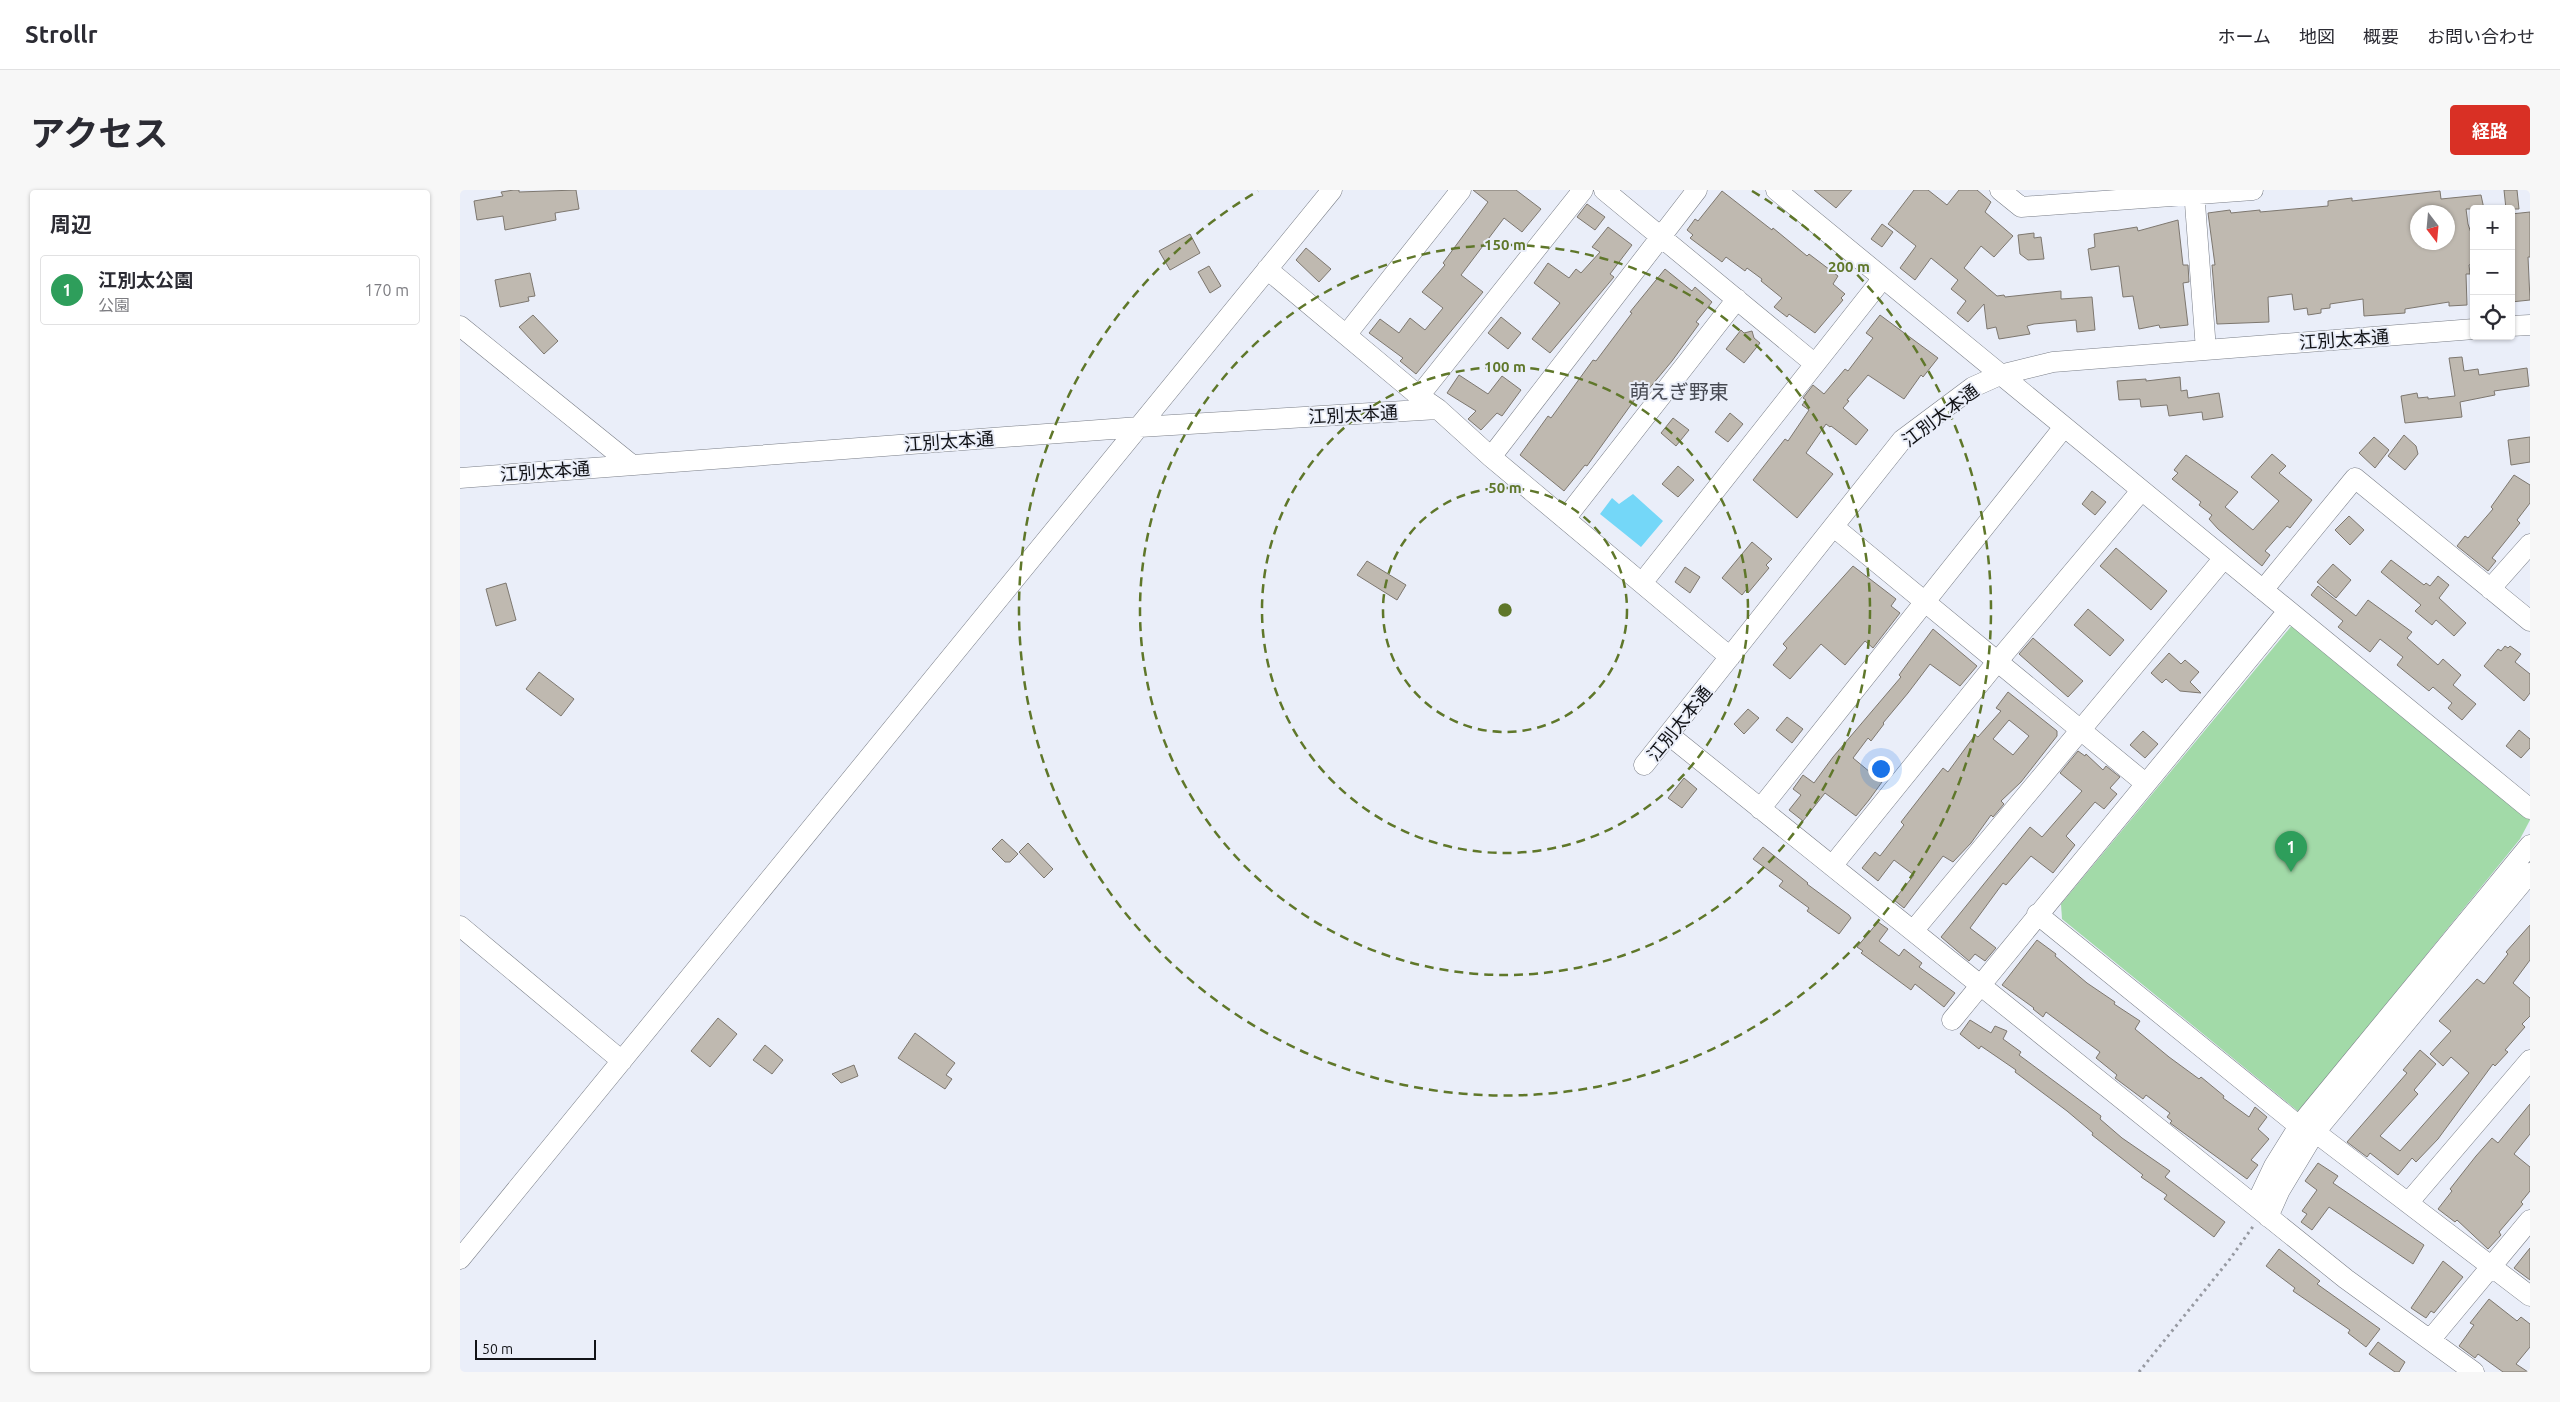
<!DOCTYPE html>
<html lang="ja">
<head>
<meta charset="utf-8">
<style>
  body { margin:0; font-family:Ubuntu,"Noto Sans JP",sans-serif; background:#f7f7f7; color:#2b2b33 }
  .controls { position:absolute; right:15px; top:15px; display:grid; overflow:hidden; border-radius:5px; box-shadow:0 1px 4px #0004 }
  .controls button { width:45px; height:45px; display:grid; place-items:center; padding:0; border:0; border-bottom:1px solid #e1e1e2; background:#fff; color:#2b2b33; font:25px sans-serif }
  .compass { position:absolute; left:1950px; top:15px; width:45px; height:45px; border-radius:50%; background:#fff; box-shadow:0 1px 4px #0004; rotate:164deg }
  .scale { position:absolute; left:15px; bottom:12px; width:121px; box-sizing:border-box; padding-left:5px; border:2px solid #121317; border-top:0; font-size:14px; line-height:18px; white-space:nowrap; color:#121317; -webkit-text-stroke:4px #eaeef9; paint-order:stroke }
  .you { position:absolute; left:1420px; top:578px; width:18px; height:18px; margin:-12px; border:4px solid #fff; border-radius:50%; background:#1a73e8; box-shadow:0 0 0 8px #1a73e833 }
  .badge { display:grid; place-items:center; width:32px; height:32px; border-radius:50%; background:#d93025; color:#fff; font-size:16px; font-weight:700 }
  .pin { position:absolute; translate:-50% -41px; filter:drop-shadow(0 1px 2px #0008) }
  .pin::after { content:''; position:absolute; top:26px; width:18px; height:15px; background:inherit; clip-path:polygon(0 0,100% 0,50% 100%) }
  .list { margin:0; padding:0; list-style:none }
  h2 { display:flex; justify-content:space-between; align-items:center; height:65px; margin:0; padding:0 20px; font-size:21px }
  h2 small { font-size:16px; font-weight:400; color:#7c7c81 }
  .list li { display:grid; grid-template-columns:32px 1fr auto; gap:15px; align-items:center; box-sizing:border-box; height:70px; margin:0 10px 10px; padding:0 10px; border:1px solid #e1e1e2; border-radius:5px }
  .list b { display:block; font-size:19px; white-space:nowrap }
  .list p { margin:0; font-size:16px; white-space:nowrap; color:#7c7c81 }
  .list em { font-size:16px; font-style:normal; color:#7c7c81 }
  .icon { flex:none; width:28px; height:28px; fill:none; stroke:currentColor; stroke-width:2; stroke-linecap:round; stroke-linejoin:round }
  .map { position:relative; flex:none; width:2070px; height:1182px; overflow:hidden; border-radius:5px }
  header { display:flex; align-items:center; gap:30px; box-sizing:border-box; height:70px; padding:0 25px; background:#fff; border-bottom:1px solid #e1e1e2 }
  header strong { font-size:24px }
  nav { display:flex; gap:28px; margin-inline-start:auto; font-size:18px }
  .intro { display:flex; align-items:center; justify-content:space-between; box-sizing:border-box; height:120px; padding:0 30px }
  h1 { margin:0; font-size:35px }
  .button { padding:12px 22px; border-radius:5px; background:#d93025; color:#fff; font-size:18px; font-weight:700 }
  main { display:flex; gap:30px; padding:0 30px }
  aside { flex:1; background:#fff; border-radius:5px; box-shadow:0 1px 4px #0004 }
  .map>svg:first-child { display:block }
  .green { fill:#a2daa8 }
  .water { fill:#74d7f8 }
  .building { fill:#bfb9b0; stroke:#7d776f; fill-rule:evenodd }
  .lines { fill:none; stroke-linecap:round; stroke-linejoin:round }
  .minor-casing { stroke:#7a7e87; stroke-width:21 }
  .path { stroke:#9699a1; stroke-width:3; stroke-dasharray:2.5 4; stroke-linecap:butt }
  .minor { stroke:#fff; stroke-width:20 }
  .ring { fill:none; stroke:#5f772a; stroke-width:2.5; stroke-dasharray:9 6 }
  .labels { text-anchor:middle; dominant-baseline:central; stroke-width:4; stroke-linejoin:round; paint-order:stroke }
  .street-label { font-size:18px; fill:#121317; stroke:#eaeef9 }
  .quarter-label { font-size:20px; fill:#474a53; stroke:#eaeef9 }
  .centre { fill:#5f772a; stroke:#eaeef9; stroke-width:2.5 }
  .ring-label { font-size:15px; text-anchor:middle; font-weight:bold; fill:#5f772a; stroke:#eaeef9; stroke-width:4; stroke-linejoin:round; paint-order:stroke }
</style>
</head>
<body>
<header>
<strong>Strollr</strong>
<nav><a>ホーム</a><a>地図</a><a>概要</a><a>お問い合わせ</a></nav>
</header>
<div class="intro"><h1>アクセス</h1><a class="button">経路</a></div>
<main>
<aside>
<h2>周辺<small></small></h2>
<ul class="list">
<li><span class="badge" style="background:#2e9e5b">1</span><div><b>江別太公園</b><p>公園</p></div><em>170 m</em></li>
</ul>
</aside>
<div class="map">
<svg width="2070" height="1182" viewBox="0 0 2070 1182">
  <rect width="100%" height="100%" fill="#eaeef9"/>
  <path class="green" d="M 1833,434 L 2070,630 L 2060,649 L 1839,922 L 1602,729 L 1601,714 Z"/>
  <path class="water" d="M 1173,304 L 1203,331 L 1181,357 L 1140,324 L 1152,308 L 1159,314 Z"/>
  <path class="building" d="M 54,0 L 59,0 L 59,2 L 116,0 L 119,19 L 95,23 L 96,30 L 45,40 L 43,26 L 17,30 L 14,11 L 43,6 L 41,2 Z
    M 1013,0 L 1056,0 L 1081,19 L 1062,42 L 1044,28 L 1001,85 L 1023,102 L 956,184 L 940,171 L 943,168 L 909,143 L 920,129 L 939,143 L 950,128 L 965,140 L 983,118 L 962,102 L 985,75 L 983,73 L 1028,12 Z
    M 1354,0 L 1392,0 L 1376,18 Z
    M 1454,0 L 1468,0 L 1487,15 L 1499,0 L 1517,0 L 1531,12 L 1525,22 L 1553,46 L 1534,67 L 1521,56 L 1504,78 L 1537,106 L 1544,105 L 1545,107 L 1601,101 L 1601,109 L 1632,107 L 1635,140 L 1617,142 L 1616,130 L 1574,134 L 1567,136 L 1570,144 L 1539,149 L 1536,137 L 1527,139 L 1524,114 L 1508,132 L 1497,123 L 1506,111 L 1491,99 L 1498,90 L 1471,68 L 1455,90 L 1440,78 L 1456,56 L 1428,34 Z
    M 2044,0 L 2057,0 L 2059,19 L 2046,19 Z
    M 1262,1 L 1312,40 L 1313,38 L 1347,66 L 1349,64 L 1378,86 L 1373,94 L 1385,104 L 1381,108 L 1383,110 L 1355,143 L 1329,124 L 1327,127 L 1314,117 L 1322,108 L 1301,91 L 1302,89 L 1287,78 L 1285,81 L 1266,67 L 1262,72 L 1230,48 L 1233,45 L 1227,40 L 1235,29 L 1238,31 Z
    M 1980,1 L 1981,9 L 2021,5 L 2024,19 L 2006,19 L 2008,34 L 2014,52 L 2014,73 L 2009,75 L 2010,84 L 2006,84 L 2007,115 L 1989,116 L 1989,112 L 1945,119 L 1945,123 L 1904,126 L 1903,109 L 1870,114 L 1870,118 L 1861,119 L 1861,123 L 1848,125 L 1847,118 L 1834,120 L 1832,104 L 1808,107 L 1809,132 L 1757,134 L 1752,75 L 1755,75 L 1748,23 L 1770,20 L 1771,23 L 1800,20 L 1800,22 L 1868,16 L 1868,11 L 1892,8 L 1892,11 ZM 1958,22 L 1988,22 L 1988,52 L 1958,52 Z
    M 1127,14 L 1145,27 L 1135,40 L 1117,27 Z
    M 2070,22 L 2070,67 L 2068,67 L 2070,110 L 2051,112 L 2051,24 Z
    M 1718,30 L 1723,75 L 1728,75 L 1729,92 L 1723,93 L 1728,135 L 1700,138 L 1699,135 L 1679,139 L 1673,106 L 1663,107 L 1659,76 L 1631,80 L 1628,59 L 1635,57 L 1634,44 L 1677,37 L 1678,41 Z
    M 1422,34 L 1433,42 L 1422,57 L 1411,49 Z
    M 1148,37 L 1172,55 L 1150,84 L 1154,87 L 1090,163 L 1072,149 L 1100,113 L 1074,93 L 1088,73 L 1109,88 L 1116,79 L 1121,83 L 1140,62 L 1132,57 Z
    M 1574,43 L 1574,48 L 1581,47 L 1584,69 L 1568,70 L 1560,64 L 1558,45 Z
    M 730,44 L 740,63 L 710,80 L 699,61 Z
    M 846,58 L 871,79 L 859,92 L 836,70 Z
    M 749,76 L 761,96 L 750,103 L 738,82 Z
    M 1205,79 L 1232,101 L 1235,97 L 1252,112 L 1236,132 L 1239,134 L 1212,171 L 1187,201 L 1183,198 L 1127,276 L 1125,275 L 1104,301 L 1060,265 L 1088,226 L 1091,228 L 1133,170 L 1136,171 L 1172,123 L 1170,122 Z
    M 70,83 L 75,106 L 68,107 L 69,111 L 40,117 L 35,90 Z
    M 73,125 L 98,151 L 84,164 L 59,137 Z
    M 1420,125 L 1478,168 L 1463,187 L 1461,185 L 1444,209 L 1408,185 L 1387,210 L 1389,211 L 1383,218 L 1408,240 L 1396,255 L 1371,236 L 1370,237 L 1366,234 L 1346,263 L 1373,284 L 1337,328 L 1293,290 L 1325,249 L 1328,251 L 1349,220 L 1342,215 L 1346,210 L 1343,208 L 1353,195 L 1364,204 L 1385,179 L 1388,181 L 1413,148 L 1406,143 Z
    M 1041,127 L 1061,143 L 1048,159 L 1028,143 Z
    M 1281,140 L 1284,143 L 1292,141 L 1294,148 L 1300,153 L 1284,173 L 1266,159 Z
    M 2002,167 L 2004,181 L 2018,179 L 2019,185 L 2067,178 L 2069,196 L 2034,201 L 2035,205 L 2000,212 L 2002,227 L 1945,233 L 1941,206 L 1957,203 L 1958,208 L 1968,207 L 1968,209 L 1995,206 L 1989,168 Z
    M 999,185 L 1028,204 L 1042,186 L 1061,200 L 1042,226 L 1037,223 L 1021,240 L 1008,229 L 1016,221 L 987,203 Z
    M 1720,187 L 1721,201 L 1727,200 L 1728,208 L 1759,203 L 1763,227 L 1743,230 L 1742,222 L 1709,226 L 1707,215 L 1681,217 L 1680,209 L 1659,210 L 1657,191 L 1686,189 L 1686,191 Z
    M 1270,223 L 1283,234 L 1268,252 L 1255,242 Z
    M 1213,228 L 1229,240 L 1216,256 L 1201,243 Z
    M 1944,245 L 1956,256 L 1958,264 L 1945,280 L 1928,266 Z
    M 1914,247 L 1929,260 L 1915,278 L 1899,263 Z
    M 2070,247 L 2070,272 L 2051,275 L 2048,250 Z
    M 1812,264 L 1826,276 L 1819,283 L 1852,310 L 1830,338 L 1827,336 L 1805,361 L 1810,365 L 1802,376 L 1758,339 L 1749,329 L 1752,325 L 1739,315 L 1741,312 L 1712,289 L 1718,283 L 1714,280 L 1726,265 L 1778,302 L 1765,317 L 1793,340 L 1819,311 L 1791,287 Z
    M 1218,276 L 1234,290 L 1218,307 L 1202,294 Z
    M 2054,285 L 2070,295 L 2070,313 L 2057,330 L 2060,333 L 2032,368 L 2036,371 L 2028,381 L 1997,356 L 2005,346 L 2008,348 L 2033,319 L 2031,317 Z
    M 1632,301 L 1646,312 L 1635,325 L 1622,314 Z
    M 1889,326 L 1904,340 L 1890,355 L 1875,340 Z
    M 1292,352 L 1312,369 L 1306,375 L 1309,378 L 1288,403 L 1286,400 L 1282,405 L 1262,388 Z
    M 1656,358 L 1707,401 L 1691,420 L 1640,376 Z
    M 1931,370 L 1964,395 L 1966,393 L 1970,396 L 1978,386 L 1989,395 L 1979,408 L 2006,433 L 1994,446 L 1976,430 L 1972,435 L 1955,421 L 1961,415 L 1921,382 Z
    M 907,371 L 946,395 L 937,410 L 897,385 Z
    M 1873,374 L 1891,390 L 1876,408 L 1857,392 Z
    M 1393,376 L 1436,409 L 1431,416 L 1440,423 L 1413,458 L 1405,451 L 1385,475 L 1361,454 L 1330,489 L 1313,475 L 1327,458 L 1323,454 Z
    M 1225,377 L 1240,387 L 1230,403 L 1215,392 Z
    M 46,393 L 56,430 L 36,436 L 26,399 Z
    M 1858,396 L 1896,426 L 1908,410 L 1952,442 L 1947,448 L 1978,475 L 1983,469 L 2001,485 L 1993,495 L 2016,514 L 2002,530 L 1988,518 L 1992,513 L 1973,497 L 1969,501 L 1937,475 L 1943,467 L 1920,449 L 1910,462 L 1878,437 L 1883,431 L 1851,405 Z
    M 1628,419 L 1664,450 L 1650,466 L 1614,435 Z
    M 1473,439 L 1517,476 L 1500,496 L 1470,474 L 1448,503 L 1423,533 L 1424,534 L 1411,551 L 1408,548 L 1393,568 L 1422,592 L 1409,610 L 1396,626 L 1365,603 L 1343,631 L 1329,620 L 1341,605 L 1333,599 L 1343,585 L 1354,593 L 1373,567 L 1441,487 L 1439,485 Z
    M 1573,448 L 1623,491 L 1608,507 L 1559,464 Z
    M 2045,456 L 2048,458 L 2050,456 L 2061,464 L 2055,472 L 2070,484 L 2070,503 L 2064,511 L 2024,476 L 2038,459 L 2041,461 Z
    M 1709,463 L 1721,474 L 1725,470 L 1739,482 L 1730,492 L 1741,503 L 1720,501 L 1706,489 L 1702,493 L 1691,483 Z
    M 79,482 L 114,509 L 101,526 L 66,499 Z
    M 1548,502 L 1597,541 L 1597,546 L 1561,592 L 1541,611 L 1544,614 L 1533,627 L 1531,625 L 1511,653 L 1493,672 L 1483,666 L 1444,718 L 1434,710 L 1454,685 L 1434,670 L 1418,691 L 1402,678 L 1415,662 L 1420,666 L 1444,635 L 1441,632 L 1483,578 L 1488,582 L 1515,545 L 1518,547 L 1541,521 L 1536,518 ZM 1549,530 L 1569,546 L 1553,565 L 1533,549 Z
    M 1288,519 L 1299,528 L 1284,544 L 1274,534 Z
    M 1327,527 L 1343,539 L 1332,553 L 1316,540 Z
    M 2059,540 L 2070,549 L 2070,558 L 2061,568 L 2046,556 Z
    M 1683,541 L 1698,554 L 1685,568 L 1670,555 Z
    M 1618,561 L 1625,566 L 1626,564 L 1643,580 L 1646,576 L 1660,587 L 1650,598 L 1657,604 L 1644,619 L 1635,612 L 1606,646 L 1615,655 L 1593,683 L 1571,666 L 1546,695 L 1543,693 L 1510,738 L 1536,758 L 1525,771 L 1515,764 L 1509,771 L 1481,747 L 1570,637 L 1582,647 L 1622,601 L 1600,583 Z
    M 1224,588 L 1237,599 L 1222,618 L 1208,608 Z
    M 542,649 L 558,664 L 550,672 L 545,672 L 532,659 Z
    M 568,653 L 593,679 L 584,688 L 559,662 Z
    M 1303,657 L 1348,693 L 1347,694 L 1389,725 L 1391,728 L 1379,744 L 1347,721 L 1349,718 L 1319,696 L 1323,691 L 1293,669 Z
    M 1418,732 L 1428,739 L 1419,751 L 1439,766 L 1444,759 L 1462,773 L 1459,777 L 1495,803 L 1484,817 L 1455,794 L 1451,800 L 1401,763 L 1403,761 L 1397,757 Z
    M 2070,735 L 2070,770 L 2053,793 L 2070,808 L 2070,826 L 2062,834 L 2065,837 L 2045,860 L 2048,862 L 2035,876 L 2033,874 L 1978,949 L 1956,972 L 1952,968 L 1938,985 L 1910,963 L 1907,967 L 1887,952 L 1947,883 L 1943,880 L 1960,860 L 1976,874 L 1954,900 L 1958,904 L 1920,946 L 1940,961 L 2009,883 L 1991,867 L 1983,876 L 1970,864 L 1991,841 L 1979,831 L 2017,789 L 2024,794 L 2048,764 L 2046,762 Z
    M 1577,750 L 1596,764 L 1595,766 L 1627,793 L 1655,812 L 1654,814 L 1680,831 L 1675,839 L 1709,867 L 1739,889 L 1741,887 L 1764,906 L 1763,908 L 1789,927 L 1795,917 L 1807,927 L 1798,939 L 1809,949 L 1791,970 L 1798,975 L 1787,989 L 1710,933 L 1712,931 L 1707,927 L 1710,923 L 1686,905 L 1683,909 L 1655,888 L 1657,885 L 1636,868 L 1640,862 L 1586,822 L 1583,827 L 1573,819 L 1574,818 L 1542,795 Z
    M 258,828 L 277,844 L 250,877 L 231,861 Z
    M 1510,830 L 1531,843 L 1535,836 L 1547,841 L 1543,849 L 1561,862 L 1559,865 L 1641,926 L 1640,929 L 1662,948 L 1710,981 L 1705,987 L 1765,1032 L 1754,1047 L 1704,1009 L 1707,1005 L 1681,987 L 1683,985 L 1632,945 L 1633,943 L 1607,921 L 1555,882 L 1556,880 L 1521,856 L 1519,859 L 1500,844 Z
    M 455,843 L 495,873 L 486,885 L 492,889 L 485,899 L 438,868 Z
    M 305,855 L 323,870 L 312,884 L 293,870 Z
    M 394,875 L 398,886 L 381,893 L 372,884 Z
    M 2070,914 L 2070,944 L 2054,964 L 2070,977 L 2070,1001 L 2061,1012 L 2063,1014 L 2039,1042 L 2041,1045 L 2028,1059 L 1997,1030 L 1995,1032 L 1978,1019 L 1992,1001 L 1990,999 L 2016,966 L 2032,948 L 2038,953 Z
    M 1858,973 L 1878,986 L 1873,993 L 1964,1055 L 1953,1074 L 1869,1017 L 1852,1040 L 1841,1032 L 1847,1024 L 1842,1021 L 1857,1000 L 1845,991 Z
    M 2070,1058 L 2070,1090 L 2054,1078 Z
    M 1819,1059 L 1860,1091 L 1857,1094 L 1920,1139 L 1906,1157 L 1888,1143 L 1890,1140 L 1833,1101 L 1835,1098 L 1806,1076 Z
    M 1983,1071 L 2003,1087 L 1974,1123 L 1971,1121 L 1966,1128 L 1951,1118 Z
    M 2029,1109 L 2057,1131 L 2061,1127 L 2070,1134 L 2070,1157 L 2056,1174 L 2068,1182 L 2043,1182 L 2018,1164 L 2015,1168 L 1999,1156 L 2014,1135 L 2010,1133 Z
    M 1918,1152 L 1945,1172 L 1939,1182 L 1935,1182 L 1909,1164 Z"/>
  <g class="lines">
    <g class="minor-casing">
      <path id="minor" d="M 1144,0 L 1355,174
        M 1316,0 L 2070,619
        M 1540,0 L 1561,17 L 1793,0
        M 1734,0 L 1746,160
        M 807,79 L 959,206 L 978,219 L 1031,267 L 1270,467
        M 0,136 L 172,275
        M 2051,136 L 2070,135
        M 886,145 L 1001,0
        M 959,206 L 1123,0
        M 1031,267 L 1237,0
        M 0,288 L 679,237 L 978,219
        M 1105,329 L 1277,109
        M 1374,337 L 1685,593
        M 1182,393 L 1423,88
        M 2030,399 L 2070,354
        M 1803,400 L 1895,288 L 2070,431
        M 1209,545 L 1886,1089 L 2014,1182
        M 1184,575 L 1442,250 L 1513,197 L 1540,185 L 1593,172 L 2014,139
        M 1300,619 L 1604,237
        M 1372,676 L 1537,472 L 1681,301
        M 1577,724 L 1839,936 L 1855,942 L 2070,1106
        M 0,736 L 162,871
        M 1453,741 L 1764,368
        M 1492,830 L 1828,421
        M 1948,1013 L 2070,870
        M 1795,1016 L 1814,976 L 1839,936 L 2070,655
        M 1808,1027 L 1820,1000 L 1855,942 L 2070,683
        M 0,1069 L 872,0
        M 1970,1150 L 2070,1030"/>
    </g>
    <path class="path" d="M 1679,1182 L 1770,1069 L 1794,1035"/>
    <use href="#minor" class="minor"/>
  </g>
  <g class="ring">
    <circle cx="1045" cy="420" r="122"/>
    <circle cx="1045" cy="420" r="243"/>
    <circle cx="1045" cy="420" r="365"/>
    <path d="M1292 1A486 486 0 1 1 798 1"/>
  </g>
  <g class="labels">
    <g class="street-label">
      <text transform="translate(1884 149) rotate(-4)">江別太本通</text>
      <text transform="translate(893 224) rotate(-3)">江別太本通</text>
      <text transform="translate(1480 225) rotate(-37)">江別太本通</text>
      <text transform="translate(489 251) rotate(-4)">江別太本通</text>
      <text transform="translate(85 281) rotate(-4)">江別太本通</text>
      <text transform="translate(1219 533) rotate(-51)">江別太本通</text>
    </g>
    <g class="quarter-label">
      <text x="1219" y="201">萌えぎ野東</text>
    </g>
  </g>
  <circle cx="1045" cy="420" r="8" class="centre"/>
  <g class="ring-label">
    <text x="1045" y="60">150 m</text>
    <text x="1389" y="82">200 m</text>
    <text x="1045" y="182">100 m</text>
    <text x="1045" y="303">50 m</text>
  </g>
</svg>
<div class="controls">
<button>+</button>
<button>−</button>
<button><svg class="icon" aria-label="locate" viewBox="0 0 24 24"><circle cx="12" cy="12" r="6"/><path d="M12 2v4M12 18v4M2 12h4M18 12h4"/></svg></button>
</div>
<svg class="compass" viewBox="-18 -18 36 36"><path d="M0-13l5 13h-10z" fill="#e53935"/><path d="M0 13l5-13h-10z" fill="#7c7c81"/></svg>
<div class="scale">50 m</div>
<div class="you"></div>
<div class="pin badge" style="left:1831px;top:682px;background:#2e9e5b">1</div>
</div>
</main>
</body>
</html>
